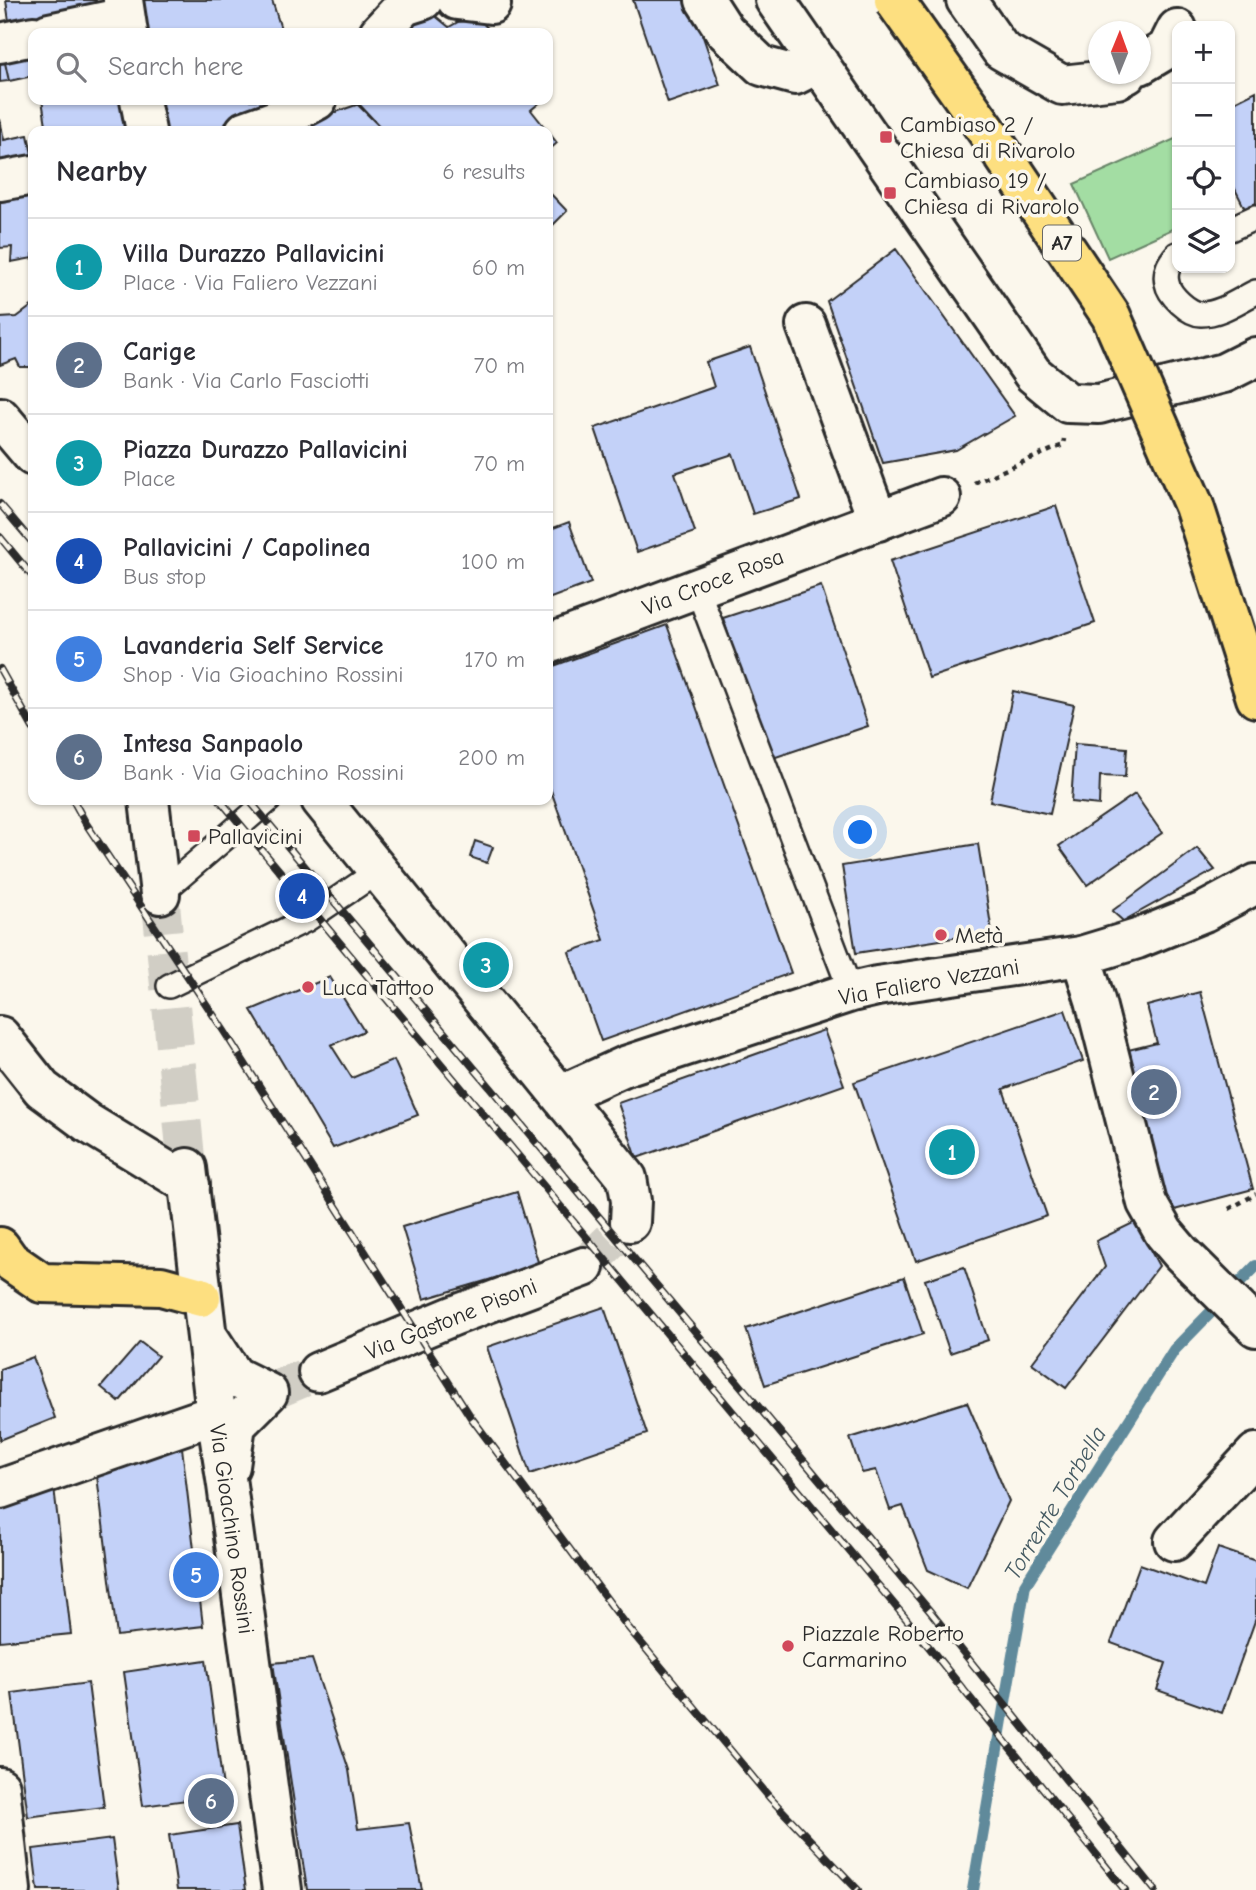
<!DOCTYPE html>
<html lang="en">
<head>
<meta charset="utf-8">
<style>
  body { margin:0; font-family:"Comic Neue",sans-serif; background:#f7f7f7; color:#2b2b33 }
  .controls { position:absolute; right:21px; top:21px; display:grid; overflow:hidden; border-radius:14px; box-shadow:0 2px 5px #0004 }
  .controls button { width:63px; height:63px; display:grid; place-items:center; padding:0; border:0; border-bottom:2px solid #e1e1e2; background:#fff; color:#2b2b33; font:35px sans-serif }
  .compass { position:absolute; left:1088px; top:21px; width:63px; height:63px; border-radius:50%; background:#fff; box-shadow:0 2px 5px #0004; rotate:1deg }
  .you { position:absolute; left:861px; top:833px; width:24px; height:24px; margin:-18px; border:5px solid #fff; border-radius:50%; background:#1a73e8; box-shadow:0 0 0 10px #1a73e833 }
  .badge { display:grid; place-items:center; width:46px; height:46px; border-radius:50%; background:#d1495b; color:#fff; font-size:23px; font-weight:700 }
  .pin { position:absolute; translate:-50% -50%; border:4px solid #fff; box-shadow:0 2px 7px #0006 }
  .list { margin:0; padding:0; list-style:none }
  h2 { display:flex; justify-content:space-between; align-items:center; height:91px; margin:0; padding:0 28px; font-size:30px }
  h2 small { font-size:23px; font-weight:400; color:#7c7c81 }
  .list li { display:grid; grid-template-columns:46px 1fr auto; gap:21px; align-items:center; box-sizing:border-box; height:98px; padding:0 28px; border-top:2px solid #e1e1e2 }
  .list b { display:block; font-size:26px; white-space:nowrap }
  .list p { margin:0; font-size:23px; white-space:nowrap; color:#7c7c81 }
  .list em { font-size:23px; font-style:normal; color:#7c7c81 }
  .icon { flex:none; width:38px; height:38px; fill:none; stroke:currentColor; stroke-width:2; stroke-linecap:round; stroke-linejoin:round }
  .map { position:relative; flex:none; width:1256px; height:1890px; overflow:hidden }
  .search { position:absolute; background:#fff; box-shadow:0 2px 5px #0004; left:28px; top:28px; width:525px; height:77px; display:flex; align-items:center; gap:18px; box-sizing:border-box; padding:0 24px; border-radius:14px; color:#7c7c81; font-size:26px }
  .panel { position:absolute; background:#fff; box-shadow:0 2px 5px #0004; left:28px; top:126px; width:525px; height:679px; border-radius:14px }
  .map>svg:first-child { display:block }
  .green { fill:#a3dda3; stroke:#678467; stroke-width:2 }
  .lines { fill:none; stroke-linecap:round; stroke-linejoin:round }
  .stream { stroke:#618a9b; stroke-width:12 }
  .building { fill:#c3d1f8; stroke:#2b2b2b; stroke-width:2 }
  .secondary-tunnel { stroke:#d1cec5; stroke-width:38; stroke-dasharray:38 19; stroke-linecap:butt }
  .service-casing { stroke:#2b2b2b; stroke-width:28 }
  .minor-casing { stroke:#2b2b2b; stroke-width:44 }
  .tertiary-casing { stroke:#2b2b2b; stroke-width:44 }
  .secondary-casing { stroke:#2b2b2b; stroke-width:44 }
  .primary-casing { stroke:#2b2b2b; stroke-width:44 }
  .motorway-casing { stroke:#2b2b2b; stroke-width:44 }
  .path { stroke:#2b2b2b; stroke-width:4.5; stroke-dasharray:5 5; stroke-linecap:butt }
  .service { stroke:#fbf7ec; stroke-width:23 }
  .minor { stroke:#fbf7ec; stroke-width:38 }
  .tertiary { stroke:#fbf7ec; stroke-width:38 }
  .secondary { stroke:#fbf7ec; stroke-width:38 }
  .primary { stroke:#fddf80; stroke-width:38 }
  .motorway { stroke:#fddf80; stroke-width:38 }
  .rail-casing { stroke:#2b2b2b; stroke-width:8 }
  .rail { stroke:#fbf7ec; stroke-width:5; stroke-dasharray:16; stroke-linecap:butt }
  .motorway-bridge-casing { stroke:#2b2b2b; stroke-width:44; stroke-linecap:butt }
  .motorway-bridge { stroke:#fddf80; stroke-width:38 }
  .poi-dot { fill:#d1495b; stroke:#fbf7ec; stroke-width:2.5 }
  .labels { text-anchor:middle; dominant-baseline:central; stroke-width:7; stroke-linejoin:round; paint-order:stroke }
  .shield { fill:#fbf7ec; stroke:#696865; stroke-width:2 }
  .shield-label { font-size:21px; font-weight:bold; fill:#2b2b2b }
  .poi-label { font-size:23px; fill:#2b2b2b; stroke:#fbf7ec; text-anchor:start }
  .street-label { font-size:23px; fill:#2b2b2b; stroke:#fbf7ec }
  .water-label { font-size:24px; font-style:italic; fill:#465b63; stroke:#fbf7ec }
</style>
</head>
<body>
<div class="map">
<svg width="1256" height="1890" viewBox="0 0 1256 1890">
  <rect width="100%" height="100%" fill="#fbf7ec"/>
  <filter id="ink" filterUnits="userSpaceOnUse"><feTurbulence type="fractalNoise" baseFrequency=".0143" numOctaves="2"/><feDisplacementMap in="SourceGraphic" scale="14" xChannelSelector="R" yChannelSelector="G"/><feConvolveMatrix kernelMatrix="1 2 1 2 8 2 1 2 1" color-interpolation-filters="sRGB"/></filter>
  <g filter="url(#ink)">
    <path class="green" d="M 1177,138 L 1177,227 L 1108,258 L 1074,184 Z"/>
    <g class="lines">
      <path class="stream" d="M 973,1890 L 1025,1585 L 1174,1350 L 1256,1266"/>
    </g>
    <path class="building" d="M 6,0 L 96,0 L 99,15 L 10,29 Z
      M 142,0 L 272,0 L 281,29 L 268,33 L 148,33 Z
      M 633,0 L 690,0 L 720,85 L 668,103 Z
      M 428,10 L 449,27 L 458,22 L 478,19 L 493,33 L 403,33 Z
      M 33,43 L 33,76 L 9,81 L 2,49 Z
      M 0,49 L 2,49 L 9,81 L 0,82 Z
      M 1256,91 L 1256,203 L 1245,209 L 1230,179 L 1230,104 Z
      M 42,100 L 123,100 L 128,131 L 47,131 Z
      M 158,100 L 266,100 L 267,108 L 213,131 L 163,131 Z
      M 353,100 L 543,100 L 531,110 L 557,143 L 548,151 L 548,131 L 384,131 Z
      M 359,104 L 384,131 L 281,131 Z
      M 0,119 L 4,140 L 28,135 L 33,159 L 0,173 Z
      M 33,188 L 33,258 L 11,262 L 12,247 L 0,248 L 0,194 Z
      M 548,191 L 567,211 L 548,230 Z
      M 896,249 L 1015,416 L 956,450 L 883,463 L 827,301 Z
      M 33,305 L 33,367 L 20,367 L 16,359 L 0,365 L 0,318 L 17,317 Z
      M 750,347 L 801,499 L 753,514 L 733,454 L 675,473 L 695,532 L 637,552 L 595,428 L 714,387 L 706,362 Z
      M 1056,506 L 1095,623 L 929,678 L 890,561 Z
      M 569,522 L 591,583 L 548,599 L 548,530 Z
      M 821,586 L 868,726 L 770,759 L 723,618 Z
      M 667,625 L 791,973 L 601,1041 L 569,952 L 604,940 L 548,782 L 548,668 Z
      M 1013,691 L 1074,705 L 1050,814 L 990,801 Z
      M 1075,744 L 1127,748 L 1125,777 L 1100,776 L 1099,805 L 1071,802 Z
      M 1135,794 L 1162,833 L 1087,885 L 1059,846 Z
      M 475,841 L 493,847 L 487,863 L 470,857 Z
      M 978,844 L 992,932 L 856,953 L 842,866 Z
      M 1197,848 L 1215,870 L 1123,921 L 1112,911 Z
      M 330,977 L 364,1031 L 331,1045 L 352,1078 L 394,1060 L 418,1115 L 333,1148 L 251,1010 Z
      M 1200,992 L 1253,1189 L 1163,1213 L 1120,1052 L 1157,1043 L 1147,1006 Z
      M 1065,1010 L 1083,1061 L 1003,1089 L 1047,1216 L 916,1261 L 854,1082 Z
      M 824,1030 L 844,1085 L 637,1158 L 618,1103 Z
      M 517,1192 L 539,1265 L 424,1299 L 402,1227 Z
      M 1135,1222 L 1159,1266 L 1066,1388 L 1032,1363 L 1105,1267 L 1096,1241 Z
      M 964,1267 L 988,1340 L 950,1353 L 925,1280 Z
      M 904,1277 L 923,1334 L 765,1385 L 746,1329 Z
      M 604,1307 L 647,1434 L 530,1474 L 487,1347 Z
      M 140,1342 L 158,1356 L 119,1402 L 101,1387 Z
      M 33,1357 L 55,1418 L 0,1440 L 0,1369 Z
      M 967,1402 L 1009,1501 L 967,1588 L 928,1570 L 903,1506 L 890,1510 L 876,1470 L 862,1473 L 850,1438 Z
      M 181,1439 L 203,1626 L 117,1636 L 96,1468 Z
      M 54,1487 L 71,1634 L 0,1641 L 0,1506 Z
      M 1218,1548 L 1256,1561 L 1256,1618 L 1222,1713 L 1157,1690 L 1166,1663 L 1111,1643 L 1140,1564 L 1204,1587 Z
      M 312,1659 L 349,1770 L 358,1829 L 409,1823 L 422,1890 L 307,1890 L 273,1663 Z
      M 206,1660 L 224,1795 L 143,1806 L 124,1672 Z
      M 88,1683 L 104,1807 L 28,1817 L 12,1693 Z
      M 237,1825 L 246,1890 L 177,1890 L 169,1835 Z
      M 112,1839 L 119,1890 L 38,1890 L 33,1849 Z"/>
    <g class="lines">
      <path class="secondary-tunnel" d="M 160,894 L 187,1168
        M 584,1267 L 630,1222
        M 268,1393 L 318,1372"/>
      <g class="service-casing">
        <path id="service" d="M 1230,229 L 1256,217
          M 1177,254 C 1170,262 1164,271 1167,283 C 1169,295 1189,314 1201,314 C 1221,314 1239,300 1256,292
          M 697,588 L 851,992
          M 160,894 L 269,800
          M 169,986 L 306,920 L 380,870"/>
      </g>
      <g class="minor-casing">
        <path id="minor" d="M 457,0 L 491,4
          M 705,0 L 725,31 L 762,66 L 795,75 L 819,63
          M 775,0 L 1033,374 L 1068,403 L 1099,404 L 1110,401 L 1224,373 L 1256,357
          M 966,0 L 1001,50 L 1062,85 L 1117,79 L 1127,74
          M 49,33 L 125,17
          M 379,33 L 404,6 L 423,0
          M 0,43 L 33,36
          M 1140,65 L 1167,49 L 1177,29
          M 245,131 L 287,116 L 317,100
          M 0,181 L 33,175
          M 806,325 L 878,521
          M 548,644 L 941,497
          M 1081,956 L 1095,1000 L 1147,1203 L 1164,1233 L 1181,1253 L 1256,1327
          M 0,1036 L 42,1089 L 88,1123 L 190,1185
          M 0,1489 L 216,1414
          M 1174,1541 L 1256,1453
          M 0,1787 L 11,1890"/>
      </g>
      <g class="tertiary-casing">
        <path id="tertiary" d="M 561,1095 L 625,1066 L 851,992 L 877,986 L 1081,956 L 1137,939 L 1204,912 L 1256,884"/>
      </g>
      <g class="secondary-casing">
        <path id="secondary" d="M 123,0 L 128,33
          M 140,100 L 146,131
          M 0,417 L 33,456
          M 149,800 L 160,894
          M 321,800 L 627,1178 L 631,1201 L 630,1222
          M 187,1168 L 216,1414 L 227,1485 L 282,1890
          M 209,1338 L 234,1376 L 268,1393 L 236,1425 L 230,1466
          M 318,1372 L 453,1316 L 584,1267"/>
      </g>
      <g class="primary-casing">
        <path id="primary" d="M 0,1247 L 10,1261 L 42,1283 L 161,1286 L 201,1297"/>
      </g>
      <g class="motorway-casing">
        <path id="motorway" d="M 1194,506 L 1256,698"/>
      </g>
      <path class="path" d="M 974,483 L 1063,445 L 1064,439
        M 1229,1209 L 1256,1194"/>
      <use href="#service" class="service"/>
      <use href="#minor" class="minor"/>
      <use href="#tertiary" class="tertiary"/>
      <use href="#secondary" class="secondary"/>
      <use href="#primary" class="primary"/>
      <use href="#motorway" class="motorway"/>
      <g class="rail-casing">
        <path id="rail" d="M 0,504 L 33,543
          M 0,537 L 33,577
          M 0,669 L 33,728
          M 73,800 L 85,822 L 224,1031 L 470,1416 L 627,1626 L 770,1798 L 858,1890
          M 220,800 L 908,1621 L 1125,1890
          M 249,800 L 929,1610 L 1155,1890"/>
      </g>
      <use href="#rail" class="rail"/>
      <g class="motorway-bridge-casing">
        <path id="motorway-bridge" d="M 894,0 L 989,134 L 1111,316 L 1194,506"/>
      </g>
      <use href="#motorway-bridge" class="motorway-bridge"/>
    </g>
  </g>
  <g class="poi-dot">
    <rect x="879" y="130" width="14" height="14" rx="3.5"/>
    <rect x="883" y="186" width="14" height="14" rx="3.5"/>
    <rect x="187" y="829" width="14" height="14" rx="3.5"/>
    <circle cx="941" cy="935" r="7"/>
    <circle cx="308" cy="987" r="7"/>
    <circle cx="788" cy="1646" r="7"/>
  </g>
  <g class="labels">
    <rect class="shield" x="1043" y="225.5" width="38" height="35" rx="5"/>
    <g class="shield-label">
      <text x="1062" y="243">A7</text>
    </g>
    <g class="poi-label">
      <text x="900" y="124">Cambiaso 2 /<tspan x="900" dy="26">Chiesa di Rivarolo</tspan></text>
      <text x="904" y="180">Cambiaso 19 /<tspan x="904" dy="26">Chiesa di Rivarolo</tspan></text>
      <text x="208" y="836">Pallavicini</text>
      <text x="955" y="935">Metà</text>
      <text x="322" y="987">Luca Tattoo</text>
      <text x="802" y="1633">Piazzale Roberto<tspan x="802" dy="26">Carmarino</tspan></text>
    </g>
    <g class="street-label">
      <text transform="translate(713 582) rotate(-21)">Via Croce Rosa</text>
      <text transform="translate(929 982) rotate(-10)">Via Faliero Vezzani</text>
      <text transform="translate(451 1319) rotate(-22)">Via Gastone Pisoni</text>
      <text transform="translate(232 1529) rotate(82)">Via Gioachino Rossini</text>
    </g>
    <g class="water-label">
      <text transform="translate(1055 1503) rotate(-59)">Torrente Torbella</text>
    </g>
  </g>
</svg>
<div class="controls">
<button>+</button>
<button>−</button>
<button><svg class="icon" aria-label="locate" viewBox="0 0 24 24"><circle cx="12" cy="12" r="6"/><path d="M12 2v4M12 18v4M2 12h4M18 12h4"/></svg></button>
<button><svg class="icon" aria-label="layers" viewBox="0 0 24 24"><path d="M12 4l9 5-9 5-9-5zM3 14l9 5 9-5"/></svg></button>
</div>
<svg class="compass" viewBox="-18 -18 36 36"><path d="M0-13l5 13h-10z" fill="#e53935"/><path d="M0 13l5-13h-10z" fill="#7c7c81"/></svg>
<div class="you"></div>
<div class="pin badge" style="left:952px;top:1152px;background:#0f9aa8">1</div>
<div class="pin badge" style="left:1154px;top:1092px;background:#5c6f8a">2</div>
<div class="pin badge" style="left:486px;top:965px;background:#0f9aa8">3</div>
<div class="pin badge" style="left:302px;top:896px;background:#1a4fb4">4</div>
<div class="pin badge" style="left:196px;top:1575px;background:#3f7fe0">5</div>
<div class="pin badge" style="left:211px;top:1801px;background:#5c6f8a">6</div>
<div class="search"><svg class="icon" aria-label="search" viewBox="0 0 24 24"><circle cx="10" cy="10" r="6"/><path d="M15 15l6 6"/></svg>Search here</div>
<section class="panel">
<h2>Nearby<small>6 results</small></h2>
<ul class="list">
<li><span class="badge" style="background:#0f9aa8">1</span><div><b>Villa Durazzo Pallavicini</b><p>Place · Via Faliero Vezzani</p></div><em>60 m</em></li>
<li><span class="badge" style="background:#5c6f8a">2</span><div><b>Carige</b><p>Bank · Via Carlo Fasciotti</p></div><em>70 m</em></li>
<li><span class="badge" style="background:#0f9aa8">3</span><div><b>Piazza Durazzo Pallavicini</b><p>Place</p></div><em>70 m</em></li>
<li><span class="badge" style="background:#1a4fb4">4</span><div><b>Pallavicini / Capolinea</b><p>Bus stop</p></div><em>100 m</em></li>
<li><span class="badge" style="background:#3f7fe0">5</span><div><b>Lavanderia Self Service</b><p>Shop · Via Gioachino Rossini</p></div><em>170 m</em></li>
<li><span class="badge" style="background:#5c6f8a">6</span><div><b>Intesa Sanpaolo</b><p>Bank · Via Gioachino Rossini</p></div><em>200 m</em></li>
</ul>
</section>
</div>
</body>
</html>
